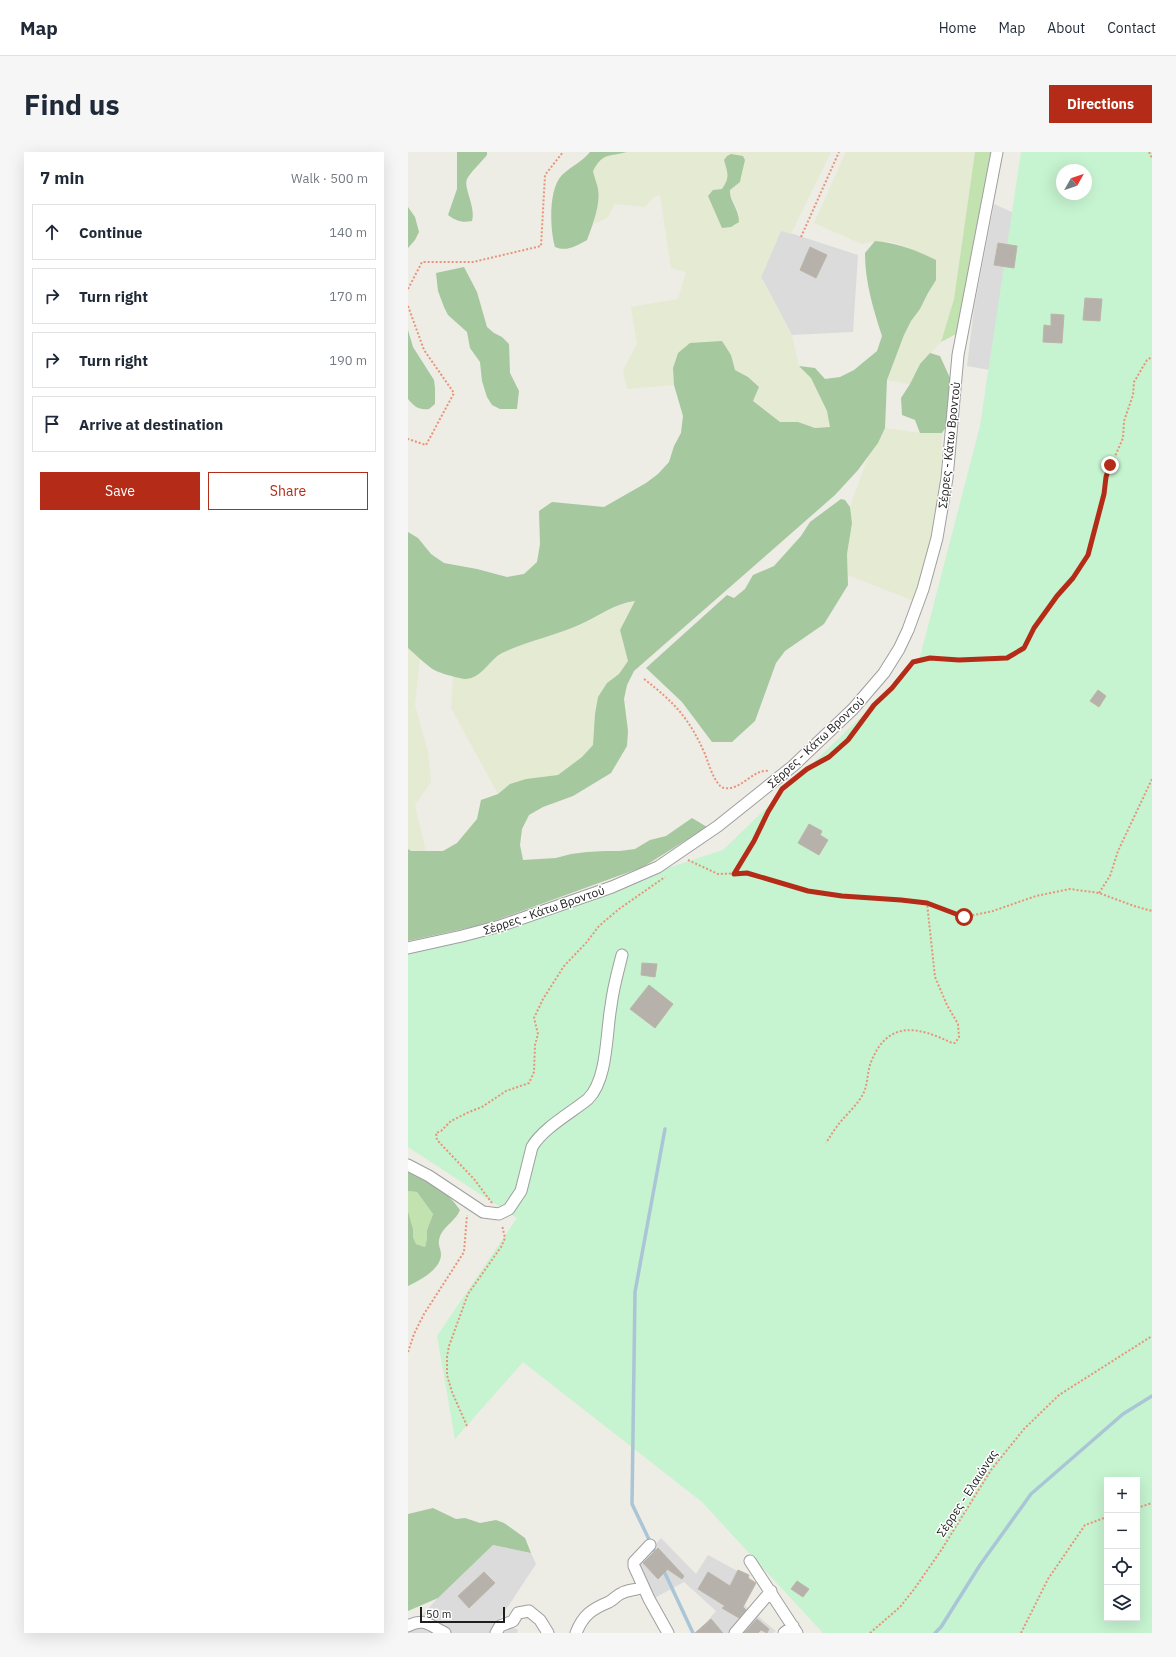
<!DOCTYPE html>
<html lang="en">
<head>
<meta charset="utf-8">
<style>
  body { margin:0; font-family:"IBM Plex Sans",sans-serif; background:#f6f6f7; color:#1f2937 }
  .controls { position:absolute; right:12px; bottom:12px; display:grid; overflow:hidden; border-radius:0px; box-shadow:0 4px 16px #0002 }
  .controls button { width:36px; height:36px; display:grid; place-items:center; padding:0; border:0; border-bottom:1px solid #e0e1e3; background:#fff; color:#1f2937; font:20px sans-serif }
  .compass { position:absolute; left:648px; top:12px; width:36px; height:36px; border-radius:50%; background:#fff; box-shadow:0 4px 16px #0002; rotate:50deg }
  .scale { position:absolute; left:12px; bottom:10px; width:85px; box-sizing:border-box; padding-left:4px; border:2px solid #1e1e1e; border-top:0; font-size:11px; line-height:14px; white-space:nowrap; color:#1e1e1e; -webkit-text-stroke:3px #fff; paint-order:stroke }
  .stop { position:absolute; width:12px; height:12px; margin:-9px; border:3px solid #b42c17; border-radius:50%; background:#fff }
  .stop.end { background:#b42c17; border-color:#fff; box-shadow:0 1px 4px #0008 }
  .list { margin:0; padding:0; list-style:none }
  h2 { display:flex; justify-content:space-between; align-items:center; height:52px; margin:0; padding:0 16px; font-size:17px }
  h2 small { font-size:13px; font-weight:400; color:#747a83 }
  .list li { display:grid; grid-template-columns:26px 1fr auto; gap:12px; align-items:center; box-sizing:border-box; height:56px; margin:0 8px 8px; padding:0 8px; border:1px solid #e0e1e3; border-radius:0px }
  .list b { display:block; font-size:15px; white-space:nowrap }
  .list em { font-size:13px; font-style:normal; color:#747a83 }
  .actions { display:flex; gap:8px; padding:12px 16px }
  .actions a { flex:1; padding:9px 0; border:1px solid #b42c17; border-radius:0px; text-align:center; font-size:14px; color:#b42c17 }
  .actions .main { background:#b42c17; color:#fff }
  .icon { flex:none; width:22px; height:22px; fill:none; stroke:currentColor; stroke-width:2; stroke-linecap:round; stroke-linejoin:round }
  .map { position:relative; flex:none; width:744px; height:1481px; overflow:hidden; border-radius:0px }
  header { display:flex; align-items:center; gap:24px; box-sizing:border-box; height:56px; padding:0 20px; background:#fff; border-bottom:1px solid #e0e1e3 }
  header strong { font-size:19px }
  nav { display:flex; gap:22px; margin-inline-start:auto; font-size:14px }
  .intro { display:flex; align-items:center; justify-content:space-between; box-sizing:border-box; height:96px; padding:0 24px }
  h1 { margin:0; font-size:28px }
  .button { padding:10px 18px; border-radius:0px; background:#b42c17; color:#fff; font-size:14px; font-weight:700 }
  main { display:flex; gap:24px; padding:0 24px }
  aside { flex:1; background:#fff; border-radius:0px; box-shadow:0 4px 16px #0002 }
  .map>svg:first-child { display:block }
  .residential { fill:#dbdbdb }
  .farmland { fill:#e5ead2; fill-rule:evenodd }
  .grass { fill:#c2e2b0 }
  .forest { fill:#a5c89e }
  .park { fill:#c6f3d0; fill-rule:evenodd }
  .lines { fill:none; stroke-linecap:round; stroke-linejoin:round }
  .stream { stroke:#aac6d6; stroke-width:3.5 }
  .building { fill:#b6b2ab; stroke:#bdb5a9 }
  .minor-casing { stroke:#9f9f9f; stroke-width:13 }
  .path { stroke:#e9947a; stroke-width:2; stroke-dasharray:2 2; stroke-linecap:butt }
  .minor { stroke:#fff; stroke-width:11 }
  .route { stroke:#b42c17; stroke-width:5 }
  .labels { text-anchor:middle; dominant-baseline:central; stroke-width:3; stroke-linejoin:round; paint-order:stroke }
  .street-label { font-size:12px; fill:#1e1e1e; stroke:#fff }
</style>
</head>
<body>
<header>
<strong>Map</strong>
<nav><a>Home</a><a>Map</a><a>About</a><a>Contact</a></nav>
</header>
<div class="intro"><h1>Find us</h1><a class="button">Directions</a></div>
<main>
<aside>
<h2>7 min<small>Walk · 500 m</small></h2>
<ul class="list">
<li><svg class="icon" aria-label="ahead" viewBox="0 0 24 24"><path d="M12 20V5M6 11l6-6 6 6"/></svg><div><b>Continue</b></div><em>140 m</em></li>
<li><svg class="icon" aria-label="right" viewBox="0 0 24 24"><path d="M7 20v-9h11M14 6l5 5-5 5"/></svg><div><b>Turn right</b></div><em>170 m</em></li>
<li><svg class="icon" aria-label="right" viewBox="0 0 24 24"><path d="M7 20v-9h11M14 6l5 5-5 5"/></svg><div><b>Turn right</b></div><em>190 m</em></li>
<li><svg class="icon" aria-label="arrive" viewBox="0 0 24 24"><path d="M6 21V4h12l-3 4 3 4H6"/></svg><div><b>Arrive at destination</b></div></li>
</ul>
<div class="actions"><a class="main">Save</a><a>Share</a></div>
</aside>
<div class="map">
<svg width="744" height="1481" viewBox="0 0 744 1481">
  <rect width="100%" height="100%" fill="#edece5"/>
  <path class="residential" d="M 586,52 L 628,71 L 641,228 L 559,214 L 566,157 Z
    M 373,78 L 450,103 L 445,180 L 384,183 L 353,125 Z
    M 253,1386 L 288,1422 L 300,1403 L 342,1426 L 336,1453 L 368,1479 L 365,1481 L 289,1481 L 308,1459 L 276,1430 L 241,1449 L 227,1415 Z
    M 85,1393 L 123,1401 L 128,1412 L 91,1468 L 110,1478 L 109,1481 L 0,1481 L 0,1478 L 30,1446 Z"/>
  <path class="farmland" d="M 219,0 L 423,0 L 383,82 L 373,79 L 353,125 L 384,183 L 391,214 L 403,226 L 419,259 L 422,275 L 407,276 L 390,270 L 372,270 L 345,249 L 351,235 L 340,225 L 327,218 L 323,203 L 282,191 L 270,201 L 265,216 L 266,233 L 219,237 L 215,218 L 229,192 L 223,155 L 270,147 L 278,120 L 263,116 L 252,43 L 245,46 L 237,55 L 207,52 L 199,66 L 186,72 L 191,46 L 190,37 L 185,19 L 189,10 L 195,5 ZM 332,4 L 335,4 L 337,8 L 333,25 L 332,30 L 322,38 L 322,43 L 331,61 L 328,73 L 314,76 L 305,38 L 314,37 L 319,29 L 320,21 Z
    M 438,0 L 567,0 L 546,147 L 533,190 L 512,212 L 502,232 L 479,228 L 496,183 L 503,169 L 512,157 L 520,141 L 528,128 L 527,108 L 499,95 L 483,90 L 467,89 L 454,92 L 406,71 Z
    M 477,276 L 512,281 L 534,281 L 532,341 L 521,393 L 506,449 L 440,423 L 439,402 L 444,371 L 442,355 L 460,305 L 470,291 Z
    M 227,449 L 212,478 L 220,509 L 211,522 L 199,531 L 190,545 L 187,562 L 185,593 L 174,605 L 150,623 L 103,632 L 90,642 L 43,556 L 45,524 L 57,527 L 70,523 L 82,511 L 94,501 L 122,489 L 170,474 L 212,453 Z
    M 0,496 L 12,505 L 7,553 L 20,600 L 23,630 L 7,653 L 18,700 L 3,699 L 0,697 Z"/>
  <path class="grass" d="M 567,0 L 586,0 L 550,181 L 533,190 L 546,147 Z
    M 0,1039 L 9,1040 L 25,1062 L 19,1078 L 19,1086 L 17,1095 L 8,1092 L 5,1085 L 5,1077 L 0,1059 Z"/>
  <path class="forest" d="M 49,0 L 79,0 L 79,3 C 74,9 62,21 59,27 C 55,36 68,54 64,69 C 54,71 48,69 40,63 L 49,37 Z
    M 182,0 L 219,0 C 201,5 195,0 185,19 C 186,25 189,31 190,37 C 193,52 184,75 179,88 C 168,94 159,100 147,95 C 142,78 140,37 154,23 C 162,15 174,10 182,0 Z
    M 323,2 L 335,4 L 337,8 L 333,25 L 332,30 L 322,38 C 321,49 331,56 331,70 L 323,75 L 314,76 L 300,44 L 305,38 L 314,37 C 322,25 320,22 316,8 L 319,4 Z
    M 0,55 L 7,65 L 11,80 L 7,88 L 0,96 Z
    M 467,89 C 489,91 508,98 528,108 L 528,128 L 520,141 L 512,157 L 503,169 L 496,183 L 479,228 L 477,276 L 470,291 L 450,318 L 427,343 L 226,519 L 219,533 L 216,547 L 220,579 L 219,594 L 203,621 L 165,644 L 135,655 L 121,663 L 114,677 L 112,693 L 115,708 L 148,706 L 163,702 L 179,700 L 197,699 L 212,699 L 227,697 L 242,688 L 258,684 L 284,666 L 299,675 L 235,715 L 78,772 L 0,789 L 0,697 L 3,699 L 35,699 L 49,691 L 69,667 L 73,648 L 90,642 L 102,632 L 118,627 L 150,623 L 174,605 L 185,593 L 187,562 L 190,545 L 199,531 L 211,522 L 220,509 L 212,478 L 227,449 C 208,451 189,465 171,473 C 146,484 119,489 94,501 C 81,508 74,526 58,527 C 52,527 27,520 23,516 C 15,510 8,503 0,496 L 0,380 L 10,386 L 23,402 L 36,411 L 69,417 L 99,425 L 116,422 L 129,410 L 132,392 L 131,359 L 144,350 L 196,355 L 238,331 L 250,322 L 261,310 L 266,294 L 273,281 L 275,264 L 266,233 L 265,216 L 270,201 L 282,191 L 314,189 L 323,203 L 327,218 L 340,225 L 351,235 L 345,249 L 372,270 L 390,270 L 407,276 L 422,275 L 419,259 L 403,226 L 391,214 L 407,216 L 417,227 L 432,225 L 446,218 L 469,199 L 474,184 C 465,156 457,130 457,101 Z
    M 56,115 L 69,140 L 79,175 L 86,181 L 94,185 L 101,192 L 102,221 L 111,239 L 109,257 L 92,257 L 84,253 L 79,245 L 74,229 L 72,210 L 62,196 L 59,180 L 40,163 L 36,155 L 30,139 L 28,121 Z
    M 0,178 L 5,195 L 26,228 L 27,236 L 27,252 L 21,257 C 10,258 7,255 0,247 Z
    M 522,201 L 532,204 L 542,226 L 539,273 L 534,281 L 512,281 L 507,268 L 494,263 L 493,246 L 502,232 L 512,212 Z
    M 433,347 L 437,348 L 442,355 L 444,371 L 439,402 L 440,433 L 416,472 L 377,499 L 368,511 L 347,569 L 324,590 L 304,590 L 274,550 L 238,516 L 319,443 L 326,446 L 337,437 L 345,423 L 366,414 L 393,384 L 402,370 Z
    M 0,1019 C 21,1027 39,1039 52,1058 C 48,1068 38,1073 33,1082 C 28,1093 33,1095 33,1103 C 32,1118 12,1128 0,1134 L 0,1059 L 5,1077 L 5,1085 L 8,1092 L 17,1095 L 19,1086 L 19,1078 L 25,1062 L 9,1040 L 0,1039 Z
    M 25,1356 L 48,1367 L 57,1366 L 72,1371 L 88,1368 L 96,1371 L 117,1386 L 123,1401 L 85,1393 L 30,1446 L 0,1459 L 0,1362 Z"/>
  <path class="park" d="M 613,0 L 744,0 L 744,1481 L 415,1481 L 294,1350 L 115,1210 L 47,1287 L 29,1184 L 109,1066 L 0,995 L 0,801 L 315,698 L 511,509 L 572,274 ZM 654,18 L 678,18 L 678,42 L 654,42 ZM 699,1328 L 729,1328 L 729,1466 L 699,1466 Z"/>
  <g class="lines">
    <path class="stream" d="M 249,1404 L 224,1352 L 227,1140 L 257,977
      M 255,1417 L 285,1481
      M 527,1481 L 533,1475 L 572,1413 L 623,1342 L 715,1262 L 744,1244"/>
  </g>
  <path class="building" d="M 590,91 L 609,94 L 606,116 L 586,113 Z
    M 402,95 L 419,103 L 408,126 L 392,118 Z
    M 677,146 L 694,147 L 692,169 L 675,168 Z
    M 643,162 L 656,163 L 654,191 L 635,190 L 636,173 L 643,174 Z
    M 690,538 L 698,544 L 691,555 L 682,549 Z
    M 401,672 L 414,679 L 412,683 L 420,688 L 411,703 L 390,691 Z
    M 234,811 L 249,812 L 247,825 L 233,823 Z
    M 241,833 L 265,852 L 247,876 L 222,857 Z
    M 250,1396 L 276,1424 L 274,1427 L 259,1417 L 259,1418 L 250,1427 L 235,1411 Z
    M 330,1418 L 341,1423 L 340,1426 L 348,1431 L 335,1455 L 338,1458 L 331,1466 L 314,1456 L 317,1454 L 290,1437 L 300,1420 L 322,1434 Z
    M 76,1420 L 87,1431 L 61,1456 L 50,1444 Z
    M 389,1429 L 401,1437 L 395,1445 L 383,1437 Z
    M 303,1467 L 315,1481 L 287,1481 Z
    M 349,1467 L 361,1477 L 359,1481 L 353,1478 L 350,1481 L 336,1481 Z"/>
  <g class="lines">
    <g class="minor-casing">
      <path id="minor" d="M 0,796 L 54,784 L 92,774 L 204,735 L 250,715 L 310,674 L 385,614 L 445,557 L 476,521 L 491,497 L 500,478 L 515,437 L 529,386 L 539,326 L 550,203 L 589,0
        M 0,1013 L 21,1024 L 75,1060 L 91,1062 L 101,1057 L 113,1039 L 124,995 C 135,976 163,961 180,947 C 200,927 198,881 203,854 C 205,836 210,819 214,803
        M 242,1393 L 226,1410 L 226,1414 L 241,1447 L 260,1481
        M 342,1409 L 389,1481
        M 0,1474 C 17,1465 22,1474 37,1481
        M 88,1481 L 92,1474 L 105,1469 L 110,1461 L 121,1459 L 132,1468 L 140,1481
        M 168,1481 C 175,1463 184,1457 201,1450 C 206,1447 209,1443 214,1441 C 220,1438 228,1438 235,1435
        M 327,1481 L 363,1439
        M 376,1481 L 385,1474"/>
    </g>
    <path class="path" d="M 741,0 L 744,6
      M 393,85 L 431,0
      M 0,137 L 14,110 L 65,110 L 133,94 L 137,23 L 155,0
      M 0,154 L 16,198 L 46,241 L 18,293 L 0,287
      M 236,527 C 267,551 281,566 297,602 C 300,610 307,634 316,636 C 333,639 345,617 360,619
      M 399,617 L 421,605 L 440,589 L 466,553 L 484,536 L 505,510 L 522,506 L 551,508 L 599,506 L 616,496 L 626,476 L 649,444 L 665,426 L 680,403 L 696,342 L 698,325 L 715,286 L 716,269 L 725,243 L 726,230 L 739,208 L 744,205
      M 280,708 L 310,722 L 339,721 L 400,739 L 434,744 L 493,748 L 519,751 L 527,825 L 539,853 L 550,872 L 551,885 L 547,891 L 544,891 C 511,875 480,867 463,910 C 459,920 460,933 455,942 C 450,952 441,960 434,968 C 428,975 423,983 418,991
      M 326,721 C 344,694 356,665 374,638
      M 691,741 L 702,724 L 710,699 L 744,627
      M 519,751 L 557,765 L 585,759 L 628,744 L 662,737 L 691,741 L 726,754 L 744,759
      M 84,1051 L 66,1027 L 29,988 L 28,981 L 33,979 L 43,969 L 61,960 L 74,955 L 98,939 L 121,931 L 126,920 L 127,893 L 130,882 L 126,866 L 135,847 L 156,814 L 178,791 L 191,774 L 211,757 L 257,725
      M 0,1200 L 6,1182 L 16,1162 L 56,1100 L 59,1063
      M 59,1274 L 44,1240 L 39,1223 L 39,1205 L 41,1194 L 60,1142 L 93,1095 L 97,1086 L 94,1073
      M 729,1356 L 744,1351
      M 462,1481 L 492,1455 L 507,1436 L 534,1397 L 583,1318 L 616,1277 L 651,1243 L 744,1184
      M 613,1481 L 640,1427 L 677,1373 L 699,1365"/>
    <use href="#minor" class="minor"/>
  </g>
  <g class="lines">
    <path class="route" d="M 556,765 L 519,751 L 493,748 L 434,744 L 400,739 L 339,721 L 326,722 L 346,689 L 360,660 L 374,637 L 399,617 L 421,605 L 440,588 L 466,553 L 484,536 L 505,510 L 522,506 L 551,508 L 599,506 L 616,496 L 626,476 L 649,444 L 665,426 L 680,403 L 696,342 L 698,325 L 702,313"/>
  </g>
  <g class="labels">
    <g class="street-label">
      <text transform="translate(541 293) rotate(-84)">Σέρρες - Κάτω Βροντού</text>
      <text transform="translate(408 590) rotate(-43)">Σέρρες - Κάτω Βροντού</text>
      <text transform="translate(136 758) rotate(-19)">Σέρρες - Κάτω Βροντού</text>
      <text transform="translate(559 1341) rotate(-57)">Σέρρες - Ελαιώνας</text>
    </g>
  </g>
</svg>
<div class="controls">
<button>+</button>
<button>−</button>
<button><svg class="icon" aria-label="locate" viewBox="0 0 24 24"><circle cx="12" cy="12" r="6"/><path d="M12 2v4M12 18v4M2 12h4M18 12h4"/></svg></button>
<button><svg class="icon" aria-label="layers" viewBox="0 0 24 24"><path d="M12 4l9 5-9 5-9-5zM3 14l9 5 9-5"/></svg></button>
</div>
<svg class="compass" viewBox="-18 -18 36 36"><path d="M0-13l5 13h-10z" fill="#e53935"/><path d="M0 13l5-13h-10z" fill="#747a83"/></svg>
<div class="scale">50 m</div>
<div class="stop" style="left:556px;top:765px"></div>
<div class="stop end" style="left:702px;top:313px"></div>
</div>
</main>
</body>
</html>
